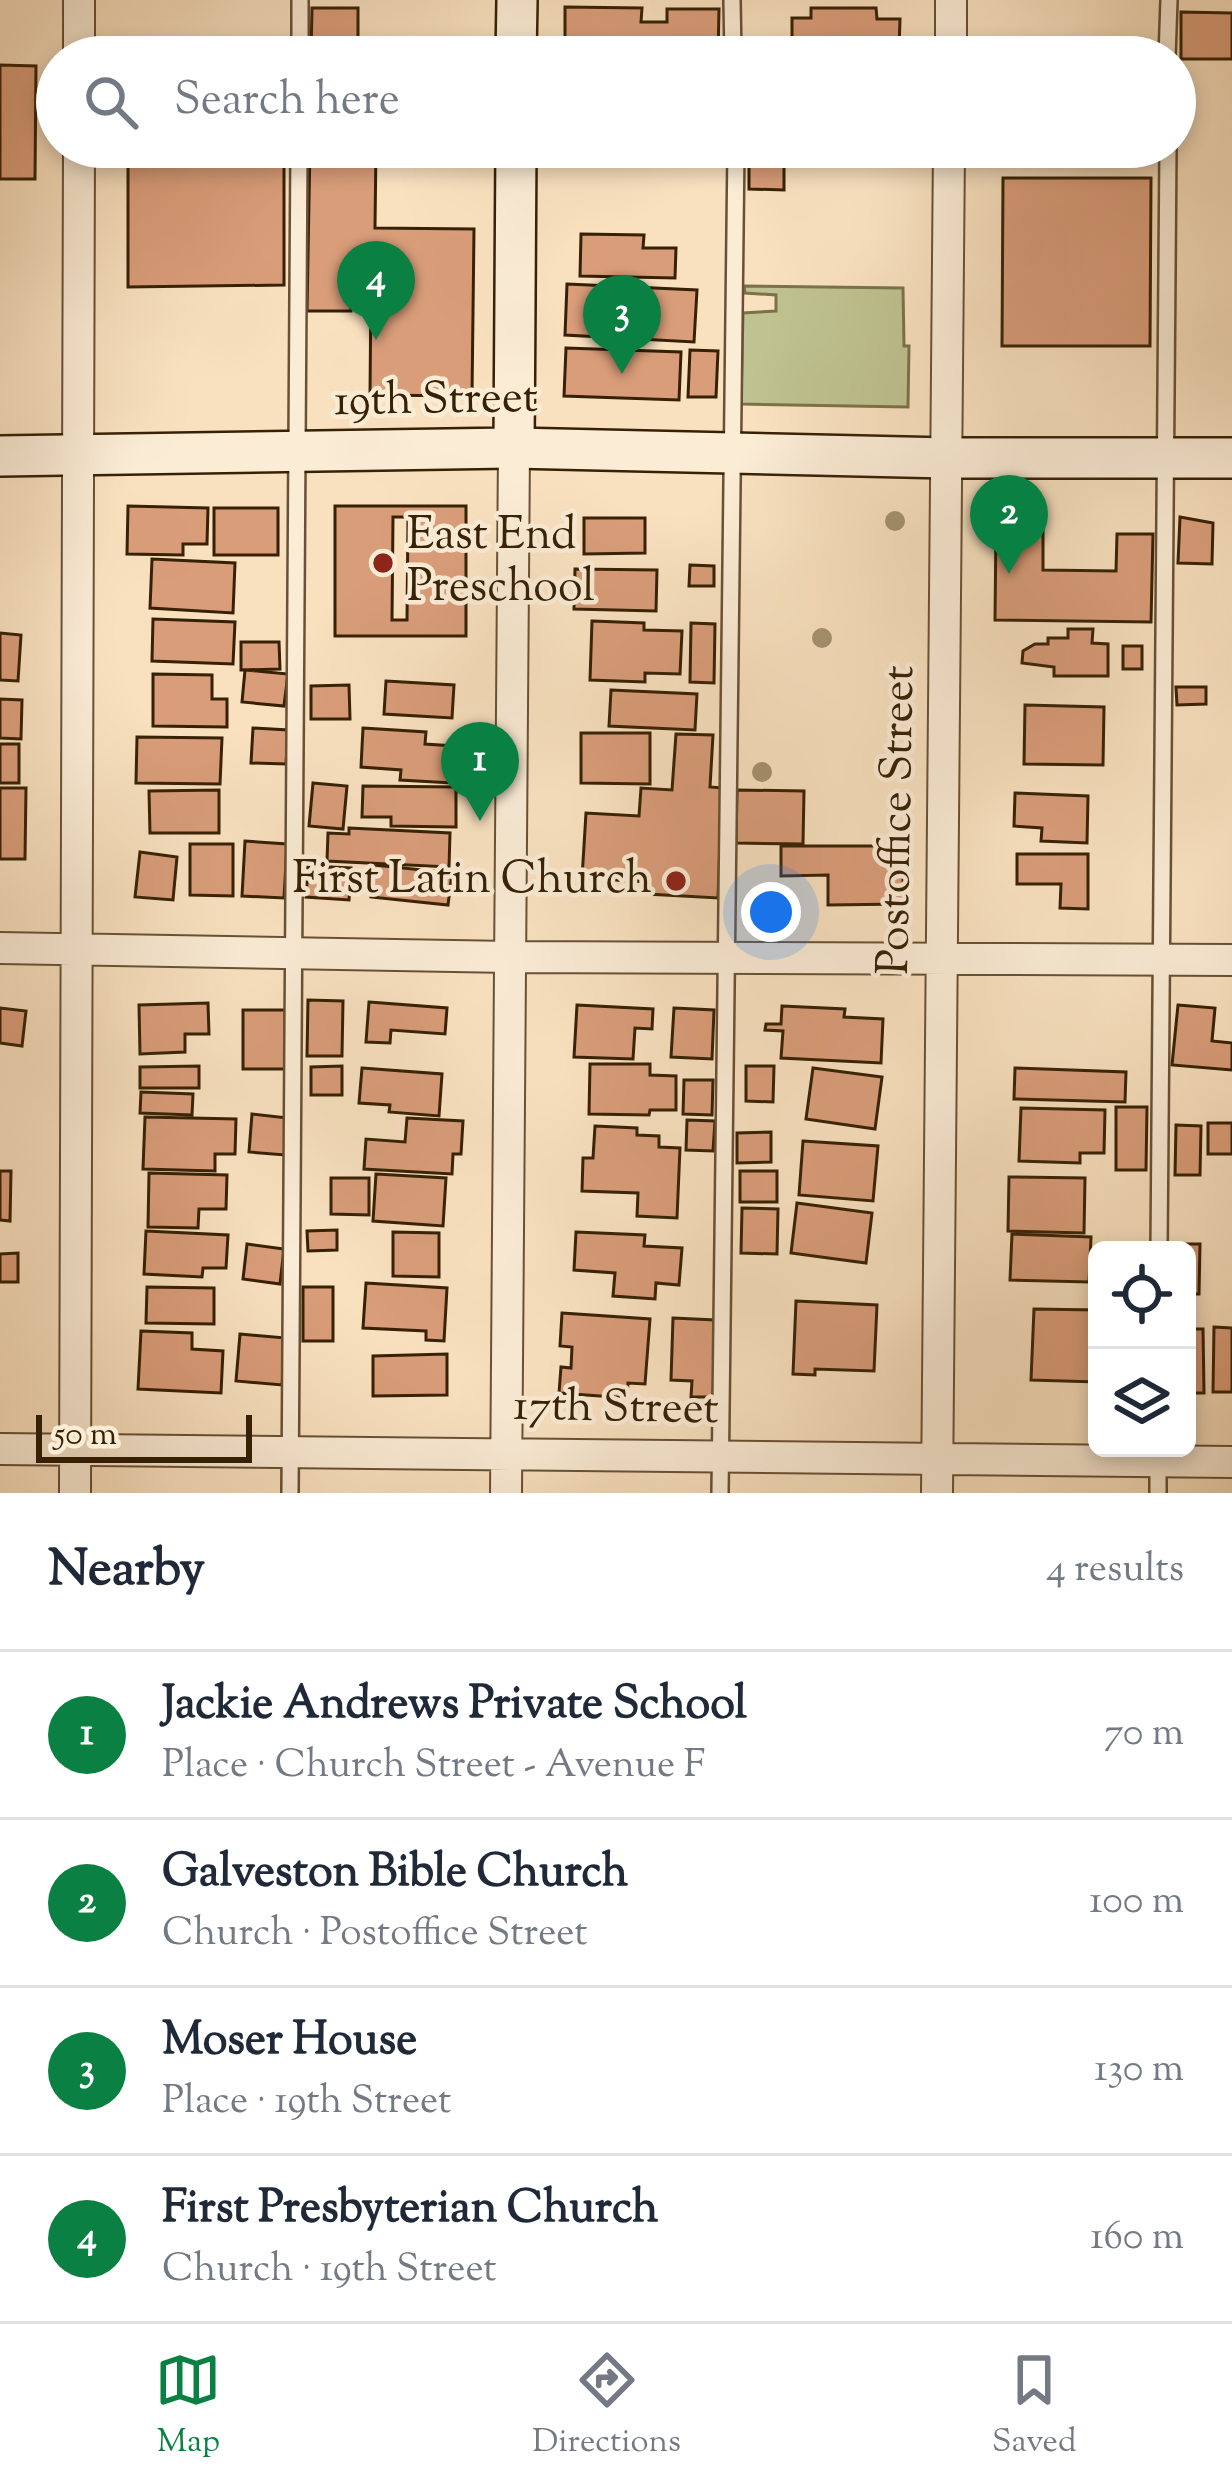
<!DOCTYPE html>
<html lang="en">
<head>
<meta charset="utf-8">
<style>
  body { margin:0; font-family:"Sorts Mill Goudy",serif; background:#f6f6f7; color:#1f2937 }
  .controls { position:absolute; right:36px; bottom:36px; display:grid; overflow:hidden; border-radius:18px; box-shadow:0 6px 18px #0003 }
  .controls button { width:108px; height:108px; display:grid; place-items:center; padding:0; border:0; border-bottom:3px solid #e0e1e3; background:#fff; color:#1f2937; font:60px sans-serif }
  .scale { position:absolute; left:36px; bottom:30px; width:216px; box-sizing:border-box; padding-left:12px; border:6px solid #372105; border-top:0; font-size:33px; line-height:42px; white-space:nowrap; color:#372105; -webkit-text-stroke:9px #fbecd6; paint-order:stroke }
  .you { position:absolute; left:771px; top:912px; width:42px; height:42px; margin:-30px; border:9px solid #fff; border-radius:50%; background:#1a73e8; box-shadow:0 0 0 18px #1a73e833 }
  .badge { display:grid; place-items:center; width:78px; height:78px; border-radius:50%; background:#0b8043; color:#fff; font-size:39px; font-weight:700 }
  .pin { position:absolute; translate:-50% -99px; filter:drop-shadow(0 3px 6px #0008) }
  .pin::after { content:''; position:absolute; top:63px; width:42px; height:36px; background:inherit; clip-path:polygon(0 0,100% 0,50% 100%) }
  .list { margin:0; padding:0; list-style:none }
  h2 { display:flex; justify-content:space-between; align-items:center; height:156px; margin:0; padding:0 48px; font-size:51px }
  h2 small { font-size:39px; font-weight:400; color:#747a83 }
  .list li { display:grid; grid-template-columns:78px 1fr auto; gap:36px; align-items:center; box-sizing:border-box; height:168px; padding:0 48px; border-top:3px solid #e0e1e3 }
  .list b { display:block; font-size:45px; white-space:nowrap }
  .list p { margin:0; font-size:39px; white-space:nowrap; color:#747a83 }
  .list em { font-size:39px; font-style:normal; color:#747a83 }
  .icon { flex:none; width:66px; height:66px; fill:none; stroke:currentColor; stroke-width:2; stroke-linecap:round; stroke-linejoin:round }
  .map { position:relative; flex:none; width:1232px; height:1493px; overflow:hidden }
  .search { position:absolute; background:#fff; box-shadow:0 6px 18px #0003; left:36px; right:36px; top:36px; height:132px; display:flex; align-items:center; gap:30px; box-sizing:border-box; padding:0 42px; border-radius:66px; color:#747a83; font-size:45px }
  .sheet { height:828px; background:#fff }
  nav { display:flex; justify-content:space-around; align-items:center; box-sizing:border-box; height:168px; border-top:3px solid #e0e1e3; background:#fff; font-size:33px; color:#747a83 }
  nav a { display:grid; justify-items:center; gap:6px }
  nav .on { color:#0b8043 }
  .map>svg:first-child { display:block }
  .green { fill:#bfc291; stroke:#7b724b; stroke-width:3 }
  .building { fill:#d99d79; stroke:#372105; stroke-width:3; fill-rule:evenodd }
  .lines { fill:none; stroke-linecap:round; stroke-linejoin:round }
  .lane-casing { stroke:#685134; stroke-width:20 }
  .street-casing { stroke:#685134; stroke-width:34 }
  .secondary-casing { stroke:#372105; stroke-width:44 }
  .lane { stroke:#fbecd6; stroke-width:15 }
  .street { stroke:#fbecd6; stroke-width:30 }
  .secondary { stroke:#fbecd6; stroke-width:39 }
  .tree { fill:#a59270 }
  .poi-dot { fill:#8f2418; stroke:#fbecd6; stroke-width:4.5 }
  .labels { text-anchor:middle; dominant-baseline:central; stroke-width:9; stroke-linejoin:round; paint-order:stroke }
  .street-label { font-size:45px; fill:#372105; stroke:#fbecd6 }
  .poi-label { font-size:45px; fill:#372105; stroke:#fbecd6; text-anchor:start }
</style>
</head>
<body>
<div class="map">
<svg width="1232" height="1493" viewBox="0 0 1232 1493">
  <rect width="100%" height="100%" fill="#f9e1c0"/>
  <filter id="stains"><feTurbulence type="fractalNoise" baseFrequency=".00167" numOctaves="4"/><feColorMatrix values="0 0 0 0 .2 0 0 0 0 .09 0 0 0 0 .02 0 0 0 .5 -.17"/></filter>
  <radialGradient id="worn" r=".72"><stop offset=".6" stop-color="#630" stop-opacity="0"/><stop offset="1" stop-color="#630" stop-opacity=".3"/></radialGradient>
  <path class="green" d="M 744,286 L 903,288 L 904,346 L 909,346 L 908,407 L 741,404 L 743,313 L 776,311 L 776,295 L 745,293 Z"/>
  <path class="building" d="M 565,7 L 642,8 L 641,22 L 667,22 L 667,9 L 719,9 L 718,57 L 565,57 Z
    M 312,8 L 358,8 L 358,43 L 378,43 L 378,57 L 311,57 Z
    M 811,8 L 876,8 L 877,19 L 900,19 L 899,49 L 893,49 L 893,57 L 796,57 L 796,49 L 792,49 L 792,18 L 811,18 Z
    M 1181,12 L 1232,13 L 1232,59 L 1181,59 Z
    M 0,65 L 36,66 L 35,179 L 0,179 Z
    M 267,147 L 284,147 L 284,285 L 128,287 L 128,151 Z
    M 310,147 L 376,147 L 375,228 L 474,229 L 472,396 L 370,395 L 371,282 L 351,282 L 351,311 L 307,311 Z
    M 417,147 L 465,147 L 464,162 L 417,161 Z
    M 642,147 L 692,147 L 692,158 L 642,158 Z
    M 791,147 L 898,147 L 898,154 L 791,153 Z
    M 749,165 L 784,165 L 784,190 L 749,189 Z
    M 1003,178 L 1151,178 L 1150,346 L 1002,346 Z
    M 581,234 L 644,235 L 643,248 L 676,248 L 675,278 L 580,276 Z
    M 567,284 L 697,290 L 694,342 L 565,335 Z
    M 566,348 L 681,352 L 679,400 L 564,396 Z
    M 690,350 L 718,351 L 716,397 L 688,397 Z
    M 128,506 L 208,508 L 207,544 L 183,544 L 183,555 L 127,554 Z
    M 335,506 L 466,506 L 466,636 L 335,636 ZM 393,517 L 408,517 L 407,620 L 392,620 Z
    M 214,508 L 278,508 L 278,555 L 214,555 Z
    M 1180,517 L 1213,523 L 1212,564 L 1178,563 Z
    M 584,518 L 645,518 L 645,553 L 584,554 Z
    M 996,524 L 1043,525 L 1043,570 L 1116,571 L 1117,534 L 1153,534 L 1151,622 L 995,620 Z
    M 152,559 L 235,563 L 233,613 L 150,608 Z
    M 690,565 L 714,566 L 714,586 L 689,586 Z
    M 575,569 L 657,570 L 656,611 L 574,609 Z
    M 153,619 L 235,622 L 233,664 L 152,661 Z
    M 592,621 L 644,623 L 644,630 L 682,631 L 680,674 L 645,673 L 645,682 L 590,680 Z
    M 691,623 L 715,624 L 714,683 L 690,682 Z
    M 1068,629 L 1093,629 L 1092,643 L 1108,644 L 1108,676 L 1054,676 L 1054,667 L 1022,663 L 1023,651 L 1035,644 L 1048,644 L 1048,638 L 1068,638 Z
    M 0,633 L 21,635 L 18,681 L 0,680 Z
    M 241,642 L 279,642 L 280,669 L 241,670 Z
    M 1123,646 L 1142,646 L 1142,669 L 1123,669 Z
    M 245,670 L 288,674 L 284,706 L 242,702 Z
    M 153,674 L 212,675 L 212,699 L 227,699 L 227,727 L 153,726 Z
    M 386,681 L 454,685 L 452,718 L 384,714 Z
    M 349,685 L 350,719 L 311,719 L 311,686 Z
    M 1176,687 L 1206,687 L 1206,704 L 1177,705 Z
    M 611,690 L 697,694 L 695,730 L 609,726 Z
    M 0,699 L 22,700 L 21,739 L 0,738 Z
    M 1025,705 L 1104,707 L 1103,765 L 1024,764 Z
    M 253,728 L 288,730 L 286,764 L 251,763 Z
    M 363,728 L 426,732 L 425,744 L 454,746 L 452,783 L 400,780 L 401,770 L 361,767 Z
    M 581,733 L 650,733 L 650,784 L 581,783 Z
    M 676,734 L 713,735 L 710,787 L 722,788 L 718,898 L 647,894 L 648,882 L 582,878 L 586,813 L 639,816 L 641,788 L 672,790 Z
    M 137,737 L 222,738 L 220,784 L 136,783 Z
    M 0,744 L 19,744 L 19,783 L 0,783 Z
    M 313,783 L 347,786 L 343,829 L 309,826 Z
    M 363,786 L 456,787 L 456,827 L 391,826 L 391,817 L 362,817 Z
    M 0,788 L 26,788 L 25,859 L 0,859 Z
    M 219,790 L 219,833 L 150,833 L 149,791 Z
    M 737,790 L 804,791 L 803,844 L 736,843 Z
    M 1015,793 L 1088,796 L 1087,843 L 1041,841 L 1042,828 L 1014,826 Z
    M 349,828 L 450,833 L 449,867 L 327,861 L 328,833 L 349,834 Z
    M 245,841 L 287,844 L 284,898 L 242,896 Z
    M 190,844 L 233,844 L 233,896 L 190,895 Z
    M 781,846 L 903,846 L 903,904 L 828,905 L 828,875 L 781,876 Z
    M 140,852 L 177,857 L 173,900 L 135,897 Z
    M 1017,854 L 1088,854 L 1088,909 L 1060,908 L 1061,884 L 1017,884 Z
    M 374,865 L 452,873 L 448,905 L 371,897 Z
    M 308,866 L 351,868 L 349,900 L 306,897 Z
    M 308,1000 L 343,1001 L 342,1056 L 307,1056 Z
    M 369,1002 L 447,1008 L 445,1034 L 391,1030 L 390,1043 L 366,1042 Z
    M 208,1003 L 209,1034 L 185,1034 L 185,1052 L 140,1054 L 139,1005 Z
    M 577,1005 L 653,1009 L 652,1029 L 635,1028 L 633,1059 L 574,1057 Z
    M 1178,1005 L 1215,1008 L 1212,1041 L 1232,1043 L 1232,1070 L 1172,1065 Z
    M 782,1006 L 845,1009 L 844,1017 L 883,1019 L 881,1063 L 781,1058 L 783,1031 L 765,1030 L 766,1024 L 781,1024 Z
    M 0,1008 L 26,1011 L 22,1046 L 0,1043 Z
    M 674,1008 L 714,1010 L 712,1059 L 671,1057 Z
    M 243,1010 L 285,1010 L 285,1069 L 243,1069 Z
    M 590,1064 L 650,1064 L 650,1075 L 676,1076 L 676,1110 L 650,1110 L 649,1115 L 589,1114 Z
    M 199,1066 L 199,1088 L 140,1088 L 140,1067 Z
    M 342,1066 L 342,1095 L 311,1095 L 311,1067 Z
    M 746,1066 L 774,1066 L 773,1102 L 746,1101 Z
    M 362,1068 L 442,1074 L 439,1116 L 389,1112 L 390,1105 L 359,1103 Z
    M 813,1068 L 882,1077 L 875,1129 L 806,1119 Z
    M 1015,1068 L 1126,1072 L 1125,1102 L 1014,1099 Z
    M 684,1080 L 713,1080 L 712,1115 L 683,1114 Z
    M 141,1092 L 193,1094 L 192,1115 L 140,1113 Z
    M 1116,1107 L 1147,1107 L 1146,1170 L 1116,1170 Z
    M 1021,1108 L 1105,1110 L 1104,1153 L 1080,1153 L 1080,1163 L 1019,1161 Z
    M 252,1114 L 288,1118 L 285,1155 L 249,1152 Z
    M 145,1117 L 236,1119 L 235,1154 L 215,1154 L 215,1171 L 143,1169 Z
    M 407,1118 L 463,1121 L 461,1154 L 453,1154 L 452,1174 L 364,1169 L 366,1139 L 405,1142 Z
    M 687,1120 L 715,1121 L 713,1151 L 686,1150 Z
    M 1208,1123 L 1232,1123 L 1232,1154 L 1208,1154 Z
    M 1176,1125 L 1201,1126 L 1200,1175 L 1175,1175 Z
    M 595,1126 L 637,1128 L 637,1135 L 659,1136 L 659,1147 L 680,1148 L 677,1218 L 637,1216 L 638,1193 L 582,1191 L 583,1158 L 593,1158 Z
    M 771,1132 L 771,1162 L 737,1163 L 737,1133 Z
    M 803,1141 L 878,1146 L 873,1201 L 799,1195 Z
    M 0,1171 L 11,1171 L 10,1221 L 0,1220 Z
    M 740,1171 L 777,1171 L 777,1202 L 740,1202 Z
    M 149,1173 L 227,1175 L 226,1209 L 199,1209 L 198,1228 L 148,1227 Z
    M 376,1174 L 446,1178 L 443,1226 L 373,1221 Z
    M 1009,1177 L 1085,1178 L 1084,1233 L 1008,1231 Z
    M 331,1178 L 369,1178 L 369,1215 L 331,1214 Z
    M 797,1203 L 872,1213 L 866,1263 L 791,1253 Z
    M 742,1208 L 778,1209 L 777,1254 L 741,1253 Z
    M 337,1230 L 337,1250 L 308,1251 L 307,1231 Z
    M 146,1231 L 228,1235 L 226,1268 L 203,1268 L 202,1277 L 144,1274 Z
    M 393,1232 L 439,1233 L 439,1277 L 393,1276 Z
    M 576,1232 L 645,1235 L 644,1246 L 682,1248 L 679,1285 L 656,1283 L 655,1299 L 613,1296 L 615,1273 L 574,1270 Z
    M 1012,1234 L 1091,1237 L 1089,1282 L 1010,1280 Z
    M 247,1244 L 284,1249 L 280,1284 L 243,1279 Z
    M 1173,1244 L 1200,1244 L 1199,1294 L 1187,1294 L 1187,1250 L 1172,1250 Z
    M 18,1253 L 18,1282 L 0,1282 L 0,1254 Z
    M 366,1283 L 447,1288 L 444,1341 L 426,1340 L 426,1331 L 363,1328 Z
    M 147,1287 L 214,1288 L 214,1324 L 146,1323 Z
    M 303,1287 L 333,1287 L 333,1341 L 303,1341 Z
    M 796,1301 L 877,1305 L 874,1371 L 815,1369 L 815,1375 L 793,1374 Z
    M 1034,1309 L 1097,1310 L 1097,1382 L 1031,1380 Z
    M 562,1313 L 650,1319 L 645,1384 L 628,1383 L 627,1398 L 559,1393 L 561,1367 L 571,1368 L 572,1347 L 560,1346 Z
    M 673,1318 L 715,1320 L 713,1397 L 691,1397 L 692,1381 L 671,1380 Z
    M 1214,1327 L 1232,1328 L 1232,1392 L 1213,1392 Z
    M 1187,1329 L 1203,1329 L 1204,1393 L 1187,1393 Z
    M 141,1331 L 192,1333 L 192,1349 L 223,1351 L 221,1393 L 138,1389 Z
    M 240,1334 L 286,1338 L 282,1385 L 236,1381 Z
    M 447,1354 L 447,1395 L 373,1396 L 373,1356 Z"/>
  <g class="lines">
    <g class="lane-casing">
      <path id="lane" d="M 732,0 L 733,57
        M 300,57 L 300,0
        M 1167,57 L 1169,0
        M 1159,1250 L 1168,147
        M 290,1493 L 299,147
        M 720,1493 L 736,147
        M 1158,1493 L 1158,1457"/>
    </g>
    <g class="street-casing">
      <path id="street" d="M 79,57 L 79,0
        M 951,57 L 951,0
        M 0,948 L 510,957 L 1232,960
        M 0,1449 L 1232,1462
        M 75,1493 L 79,147
        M 506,1493 L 514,448
        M 937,1493 L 949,147"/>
    </g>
    <g class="secondary-casing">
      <path id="secondary" d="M 516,57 L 517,0
        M 514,448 L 516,147
        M 0,456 L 514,448 L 948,458 L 1232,458"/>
    </g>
    <use href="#lane" class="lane"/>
    <use href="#street" class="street"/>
    <use href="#secondary" class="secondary"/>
  </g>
  <g class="tree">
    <circle cx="895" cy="521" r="10"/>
    <circle cx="822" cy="638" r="10"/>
    <circle cx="762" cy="772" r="10"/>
  </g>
  <g class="poi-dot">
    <circle cx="383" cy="563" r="12"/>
    <circle cx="676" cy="881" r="12"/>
  </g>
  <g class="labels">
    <g class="street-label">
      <text transform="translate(436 402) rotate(-1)">19th Street</text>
      <text transform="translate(899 820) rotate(-89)">Postoffice Street</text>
      <text transform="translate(616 1410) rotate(1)">17th Street</text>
    </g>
    <g class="poi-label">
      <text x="407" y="537">East End<tspan x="407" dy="52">Preschool</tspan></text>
      <text x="652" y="881" text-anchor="end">First Latin Church</text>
    </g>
  </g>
  <rect width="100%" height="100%" filter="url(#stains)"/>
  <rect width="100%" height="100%" fill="url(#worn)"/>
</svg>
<div class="controls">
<button><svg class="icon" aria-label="locate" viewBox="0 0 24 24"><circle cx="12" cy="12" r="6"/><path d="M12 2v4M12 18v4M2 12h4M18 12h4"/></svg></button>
<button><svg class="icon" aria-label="layers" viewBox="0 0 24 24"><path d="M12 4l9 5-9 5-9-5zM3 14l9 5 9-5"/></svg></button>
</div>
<div class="scale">50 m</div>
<div class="you"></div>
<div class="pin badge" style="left:480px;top:821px">1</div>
<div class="pin badge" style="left:1009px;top:574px">2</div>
<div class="pin badge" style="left:622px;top:374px">3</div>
<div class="pin badge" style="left:376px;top:340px">4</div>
<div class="search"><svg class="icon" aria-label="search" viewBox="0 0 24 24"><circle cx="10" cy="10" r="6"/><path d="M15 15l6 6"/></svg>Search here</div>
</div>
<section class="sheet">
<h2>Nearby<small>4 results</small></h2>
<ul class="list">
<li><span class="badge">1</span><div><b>Jackie Andrews Private School</b><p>Place · Church Street - Avenue F</p></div><em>70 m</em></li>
<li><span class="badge">2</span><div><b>Galveston Bible Church</b><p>Church · Postoffice Street</p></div><em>100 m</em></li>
<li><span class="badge">3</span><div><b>Moser House</b><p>Place · 19th Street</p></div><em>130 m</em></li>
<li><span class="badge">4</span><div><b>First Presbyterian Church</b><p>Church · 19th Street</p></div><em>160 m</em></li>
</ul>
</section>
<nav>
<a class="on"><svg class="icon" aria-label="map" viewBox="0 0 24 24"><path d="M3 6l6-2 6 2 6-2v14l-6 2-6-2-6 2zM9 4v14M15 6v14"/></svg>Map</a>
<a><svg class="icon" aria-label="directions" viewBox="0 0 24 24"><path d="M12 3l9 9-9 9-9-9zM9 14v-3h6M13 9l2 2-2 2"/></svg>Directions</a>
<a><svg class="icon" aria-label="saved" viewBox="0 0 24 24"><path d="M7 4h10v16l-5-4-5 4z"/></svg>Saved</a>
</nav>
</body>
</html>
